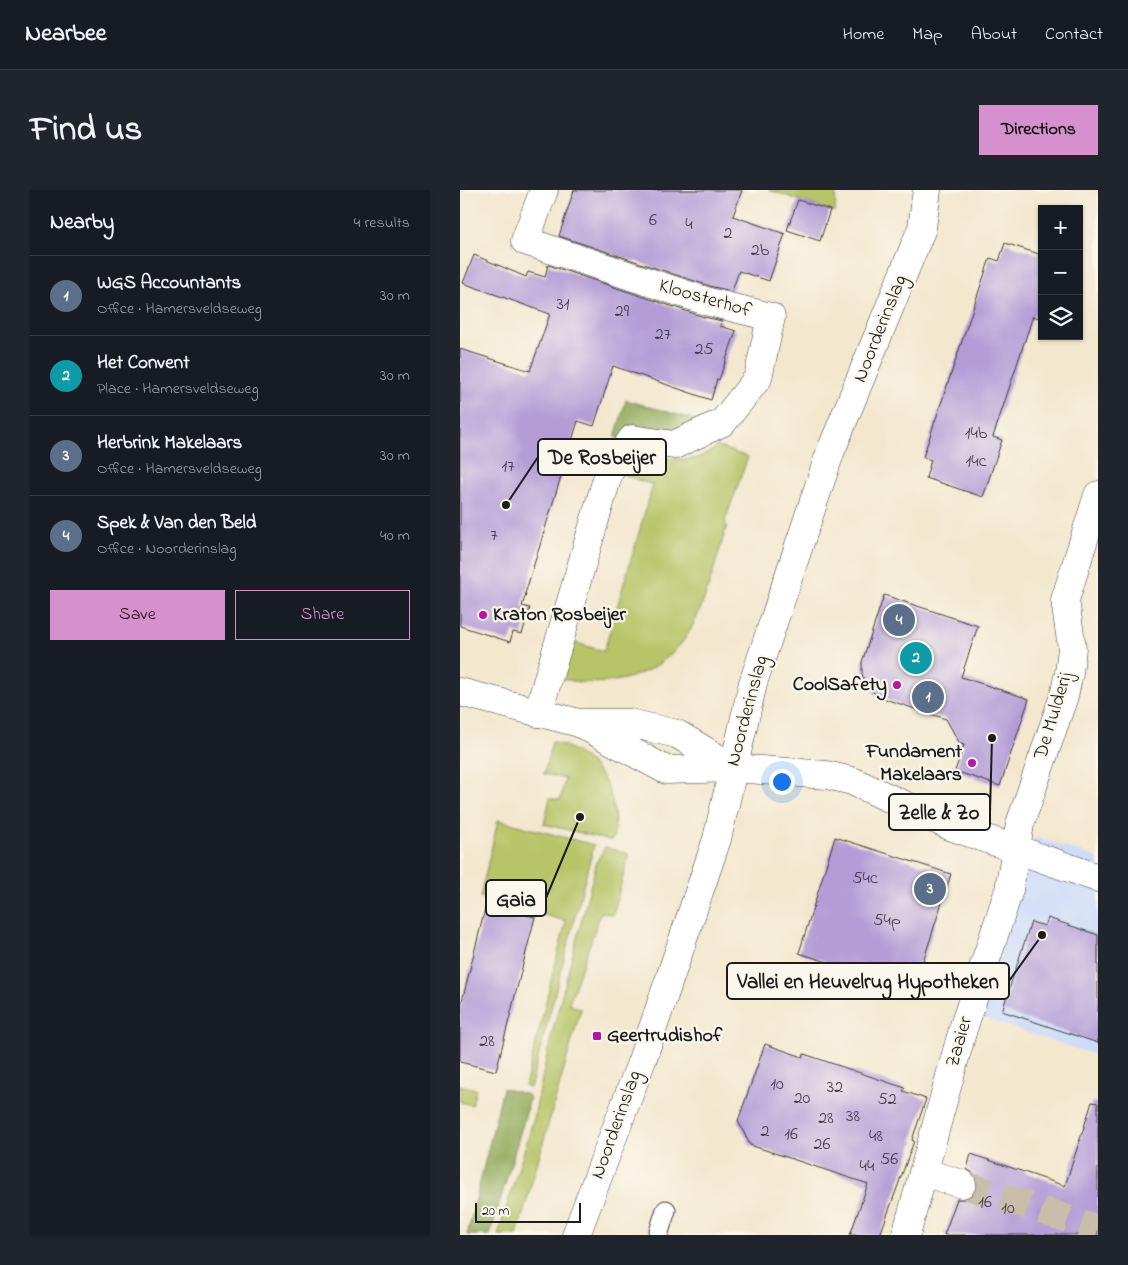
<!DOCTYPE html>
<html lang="en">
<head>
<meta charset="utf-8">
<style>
  body { margin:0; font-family:"Indie Flower",sans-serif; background:#20242c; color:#f1f3f6 }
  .controls { position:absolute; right:15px; top:15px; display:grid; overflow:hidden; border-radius:0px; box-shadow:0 1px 4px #0004 }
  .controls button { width:45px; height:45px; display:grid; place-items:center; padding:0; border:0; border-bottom:1px solid #363941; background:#171b24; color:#f1f3f6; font:25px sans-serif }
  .scale { position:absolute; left:15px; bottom:12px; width:106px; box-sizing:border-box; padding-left:5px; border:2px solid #1c1c1c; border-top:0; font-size:14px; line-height:18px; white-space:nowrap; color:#1c1c1c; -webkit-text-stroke:4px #fbf7ec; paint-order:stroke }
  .you { position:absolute; left:321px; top:591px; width:18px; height:18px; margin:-12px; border:4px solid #fff; border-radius:50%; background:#1a73e8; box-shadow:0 0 0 8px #1a73e833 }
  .badge { display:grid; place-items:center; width:32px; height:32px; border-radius:50%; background:#d690ce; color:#fff; font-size:16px; font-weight:700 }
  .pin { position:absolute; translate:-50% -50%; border:2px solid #fff; box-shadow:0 1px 5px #0006 }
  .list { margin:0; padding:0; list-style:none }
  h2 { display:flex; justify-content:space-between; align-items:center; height:65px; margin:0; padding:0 20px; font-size:21px }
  h2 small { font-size:16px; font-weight:400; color:#9ea1a6 }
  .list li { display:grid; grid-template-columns:32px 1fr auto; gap:15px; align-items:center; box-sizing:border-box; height:80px; padding:0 20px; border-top:1px solid #363941 }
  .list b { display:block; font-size:19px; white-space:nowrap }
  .list p { margin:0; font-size:16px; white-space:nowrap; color:#9ea1a6 }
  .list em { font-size:16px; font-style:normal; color:#9ea1a6 }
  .actions { display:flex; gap:10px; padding:15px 20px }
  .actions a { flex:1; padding:11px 0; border:1px solid #d690ce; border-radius:0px; text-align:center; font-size:18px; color:#d690ce }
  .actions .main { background:#d690ce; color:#111 }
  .icon { flex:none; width:28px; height:28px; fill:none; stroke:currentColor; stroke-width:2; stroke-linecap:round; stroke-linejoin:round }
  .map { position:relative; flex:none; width:638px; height:1045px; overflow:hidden; border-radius:0px }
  header { display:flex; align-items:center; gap:30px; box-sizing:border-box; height:70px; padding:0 25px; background:#171b24; border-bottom:1px solid #363941 }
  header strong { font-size:24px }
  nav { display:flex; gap:28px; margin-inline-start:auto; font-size:18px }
  .intro { display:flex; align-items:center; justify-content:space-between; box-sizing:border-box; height:120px; padding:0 30px }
  h1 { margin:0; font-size:35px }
  .button { padding:12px 22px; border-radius:0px; background:#d690ce; color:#111; font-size:18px; font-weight:700 }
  main { display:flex; gap:30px; padding:0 30px }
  aside { flex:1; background:#171b24; border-radius:0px; box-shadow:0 1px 4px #0004 }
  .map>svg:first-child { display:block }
  .built { fill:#ccdbfa }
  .green { fill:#b7c467; stroke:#6a7042 }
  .forest { fill:#91aa5c; stroke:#56633c }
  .building { fill:#b49dd7 }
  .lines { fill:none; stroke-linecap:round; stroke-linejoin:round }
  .minor-tunnel { stroke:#c8beaa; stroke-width:28; stroke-dasharray:28 14; stroke-linecap:butt }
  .service-casing { stroke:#3c3a37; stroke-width:21 }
  .minor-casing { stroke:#3c3a37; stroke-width:29 }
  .tertiary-casing { stroke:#3c3a37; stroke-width:29 }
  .secondary-casing { stroke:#3c3a37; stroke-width:29 }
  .service { stroke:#fff; stroke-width:19 }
  .minor { stroke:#fff; stroke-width:28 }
  .tertiary { stroke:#fff; stroke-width:28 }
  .secondary { stroke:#fff; stroke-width:28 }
  .poi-dot { fill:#b5179e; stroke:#fbf7ec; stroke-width:2 }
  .labels { text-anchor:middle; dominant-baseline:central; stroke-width:4.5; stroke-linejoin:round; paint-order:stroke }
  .number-label { font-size:18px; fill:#423c4b }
  .street-label { font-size:20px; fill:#1c1c1c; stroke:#fbf7ec }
  .poi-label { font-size:20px; font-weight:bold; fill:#1c1c1c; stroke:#fbf7ec; text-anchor:start }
  .leader { fill:none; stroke:#1c1c1c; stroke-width:2 }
  .callout-dot { fill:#1c1c1c; stroke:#fbf7ec; stroke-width:2 }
  .callout { fill:#fbf7ec; stroke:#1c1c1c; stroke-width:2 }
  .callout-label { font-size:21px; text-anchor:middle; font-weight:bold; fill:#1c1c1c }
</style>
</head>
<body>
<header>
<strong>Nearbee</strong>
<nav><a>Home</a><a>Map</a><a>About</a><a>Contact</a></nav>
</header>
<div class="intro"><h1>Find us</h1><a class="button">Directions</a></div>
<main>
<aside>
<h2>Nearby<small>4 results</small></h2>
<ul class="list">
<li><span class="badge" style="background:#5c6f8a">1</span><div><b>WGS Accountants</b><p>Office · Hamersveldseweg</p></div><em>30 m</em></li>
<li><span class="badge" style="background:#0f9aa8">2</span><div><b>Het Convent</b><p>Place · Hamersveldseweg</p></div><em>30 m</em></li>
<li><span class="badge" style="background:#5c6f8a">3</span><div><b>Herbrink Makelaars</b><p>Office · Hamersveldseweg</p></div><em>30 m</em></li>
<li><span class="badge" style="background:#5c6f8a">4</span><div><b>Spek &amp; Van den Beld</b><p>Office · Noorderinslag</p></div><em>40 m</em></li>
</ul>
<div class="actions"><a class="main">Save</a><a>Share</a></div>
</aside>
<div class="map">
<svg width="638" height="1045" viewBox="0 0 638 1045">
  <rect width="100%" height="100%" fill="#fbf7ec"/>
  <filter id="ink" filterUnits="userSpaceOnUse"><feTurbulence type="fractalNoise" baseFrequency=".02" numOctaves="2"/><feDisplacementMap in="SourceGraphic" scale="10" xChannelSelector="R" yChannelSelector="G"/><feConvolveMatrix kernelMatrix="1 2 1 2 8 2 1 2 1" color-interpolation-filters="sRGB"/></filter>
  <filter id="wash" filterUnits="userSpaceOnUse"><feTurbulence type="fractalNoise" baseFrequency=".0096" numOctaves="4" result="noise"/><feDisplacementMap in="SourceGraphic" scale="20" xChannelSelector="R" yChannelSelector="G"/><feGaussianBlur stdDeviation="1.12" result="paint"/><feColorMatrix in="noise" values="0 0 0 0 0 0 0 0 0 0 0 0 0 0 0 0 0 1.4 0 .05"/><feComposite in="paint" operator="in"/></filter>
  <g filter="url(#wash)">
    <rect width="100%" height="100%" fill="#f3e7ce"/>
    <path class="built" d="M 575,647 L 638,668 L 638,866 L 518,826 Z"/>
    <path class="green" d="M 309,0 L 376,0 L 375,22 Z
      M 256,256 L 288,267 L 265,331 L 267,336 C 256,369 245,419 226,447 C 199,487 147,500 103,489 L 112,452 L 144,461 L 193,295 L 163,285 C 165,282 166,277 168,274 C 184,255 221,278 243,265 C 248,262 253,261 256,256 Z
      M 92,551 C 126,562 151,586 154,623 C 155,632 156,642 152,650 L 148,650 L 84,634 L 90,608 L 100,610 L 105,589 L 84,584 Z
      M 38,630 L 134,655 L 70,898 L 65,896 L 106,731 L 20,707 Z
      M 145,657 L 169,664 L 153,725 L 141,722 L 109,814 L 121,819 L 57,1045 L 38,1045 L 74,928 L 89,855 L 137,671 Z
      M 0,895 L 16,899 L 12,915 L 0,912 Z"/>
    <path class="forest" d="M 166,210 L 243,232 L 217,241 L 197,237 L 182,238 L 158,248 L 155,247 Z
      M 43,898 L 68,905 L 70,908 L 67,920 L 30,1045 L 7,1045 Z"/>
    <g id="blocks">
      <path class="building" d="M 114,0 L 282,0 L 273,26 L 325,44 L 309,91 L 279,81 L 272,101 L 253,97 L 99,46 Z
        M 338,10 L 370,20 L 360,51 L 327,40 Z
        M 545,53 L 582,65 L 582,129 L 573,126 L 533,247 L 542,250 L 523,307 L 466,288 L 471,270 L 463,267 L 530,68 L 539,71 Z
        M 14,65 L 66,87 L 68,82 L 85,87 L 88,75 L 244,127 L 262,131 L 260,136 L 276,141 L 259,190 L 257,189 L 251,210 L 153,176 L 134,236 L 118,231 L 65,404 L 66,404 L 62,416 L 70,418 L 62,444 L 53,442 L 50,452 L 0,436 L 0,159 L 70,181 L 90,124 L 3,93 Z
        M 424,405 L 518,436 L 501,487 L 569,509 L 540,596 L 495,581 L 504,555 L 500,554 L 486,529 L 422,508 L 414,503 L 405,494 L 402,484 L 402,472 Z
        M 375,647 L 491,684 L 454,800 L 339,763 Z
        M 26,715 L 75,727 L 36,881 L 0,872 L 0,819 Z
        M 588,728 L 638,745 L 638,853 L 542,821 L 571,732 L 585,736 Z
        M 305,854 L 343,867 L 344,864 L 445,898 L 443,901 L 466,909 L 452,950 L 454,951 L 420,1045 L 390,1045 L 408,994 L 290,955 L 278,931 Z
        M 632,912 L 638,913 L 638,1045 L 484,1045 L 497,1009 L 506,1009 L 513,1005 L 517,999 L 517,990 L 513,983 L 507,979 L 511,964 L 605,996 Z"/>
    </g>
  </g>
  <g filter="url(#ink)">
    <use href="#blocks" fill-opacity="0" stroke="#3c3a37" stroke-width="1"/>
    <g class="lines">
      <path class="minor-tunnel" d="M 502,994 L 638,1039"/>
      <g class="service-casing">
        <path id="service" d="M 198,1045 L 206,1020"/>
      </g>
      <g class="minor-casing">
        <path id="minor" d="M 78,523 L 149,282 L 172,249 L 214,255 L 263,232 L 298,188 L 311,127 L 249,112 L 65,51 L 84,0
          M 463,982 L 502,994
          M 446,1045 L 503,839 L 549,700 L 560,634 L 604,506 L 609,483 L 612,458 L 605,410 L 638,305"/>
      </g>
      <g class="tertiary-casing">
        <path id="tertiary" d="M 0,502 L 119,533 L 206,580 L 274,578 L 367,585 L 392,591 L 490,636 L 638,688
          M 123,533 L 170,533 L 217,544 L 274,578"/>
      </g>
      <g class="secondary-casing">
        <path id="secondary" d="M 116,1045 L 182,870 L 257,649 L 293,493 L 370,263 L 462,38 L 467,0"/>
      </g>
      <use href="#service" class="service"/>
      <use href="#minor" class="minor"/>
      <use href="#tertiary" class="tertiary"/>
      <use href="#secondary" class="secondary"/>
    </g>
  </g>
  <g class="poi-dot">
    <circle cx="23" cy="425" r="5"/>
    <circle cx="437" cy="495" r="5"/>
    <circle cx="512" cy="573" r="5"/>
    <rect x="132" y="841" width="10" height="10" rx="2.5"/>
  </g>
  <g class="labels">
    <g class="number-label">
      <text x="193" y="31">6</text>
      <text x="229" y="35">4</text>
      <text x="268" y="44">2</text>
      <text x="300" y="61">2b</text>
      <text x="103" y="115">31</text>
      <text x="162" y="122">29</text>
      <text x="203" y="145">27</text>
      <text x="244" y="160">25</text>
      <text x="516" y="244">14b</text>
      <text x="516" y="272">14c</text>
      <text x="48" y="277">17</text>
      <text x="34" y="346">7</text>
      <text x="405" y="689">54c</text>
      <text x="427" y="731">54p</text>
      <text x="27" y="852">28</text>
      <text x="317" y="895">10</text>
      <text x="375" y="898">32</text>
      <text x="342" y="909">20</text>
      <text x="427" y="910">52</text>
      <text x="393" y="927">38</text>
      <text x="366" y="929">28</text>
      <text x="305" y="942">2</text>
      <text x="331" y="945">16</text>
      <text x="416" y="947">48</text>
      <text x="362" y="955">26</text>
      <text x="429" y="970">56</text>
      <text x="407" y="977">44</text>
      <text x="525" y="1013">16</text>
      <text x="548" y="1019">10</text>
    </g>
    <g class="street-label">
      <text transform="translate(245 109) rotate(16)">Kloosterhof</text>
      <text transform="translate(421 139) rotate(-68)">Noorderinslag</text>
      <text transform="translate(288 521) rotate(-75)">Noorderinslag</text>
      <text transform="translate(594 526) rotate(-73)">De Mulderij</text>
      <text transform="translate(500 852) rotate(-74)">Zaaier</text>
      <text transform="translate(157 935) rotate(-70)">Noorderinslag</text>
    </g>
    <g class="poi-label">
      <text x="33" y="425">Kraton Rosbeijer</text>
      <text x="427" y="495" text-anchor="end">CoolSafety</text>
      <text x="502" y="562" text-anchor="end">Fundament<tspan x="502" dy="23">Makelaars</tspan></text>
      <text x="147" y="846">Geertrudishof</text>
    </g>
  </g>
  <path class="leader" d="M46 315L78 267M532 548L530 622M120 627L86 708M582 745L549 791"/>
  <g class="callout-dot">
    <circle cx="46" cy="315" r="5"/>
    <circle cx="532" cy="548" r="5"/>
    <circle cx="120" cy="627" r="5"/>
    <circle cx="582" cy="745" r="5"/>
  </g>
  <g class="callout">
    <rect x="78" y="249" width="128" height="36" rx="5"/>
    <rect x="429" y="604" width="101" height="36" rx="5"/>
    <rect x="26" y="690" width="60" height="36" rx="5"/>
    <rect x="267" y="773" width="282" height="36" rx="5"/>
  </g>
  <g class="callout-label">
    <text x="142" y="274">De Rosbeijer</text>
    <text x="479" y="629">Zelle &amp; Zo</text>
    <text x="56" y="716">Gaia</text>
    <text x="408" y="798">Vallei en Heuvelrug Hypotheken</text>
  </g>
</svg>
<div class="controls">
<button>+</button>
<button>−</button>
<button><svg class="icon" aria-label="layers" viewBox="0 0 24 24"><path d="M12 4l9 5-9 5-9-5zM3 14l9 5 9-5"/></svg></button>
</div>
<div class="scale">20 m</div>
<div class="you"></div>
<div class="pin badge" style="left:468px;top:507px;background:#5c6f8a">1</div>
<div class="pin badge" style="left:456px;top:468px;background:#0f9aa8">2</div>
<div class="pin badge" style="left:470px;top:699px;background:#5c6f8a">3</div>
<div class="pin badge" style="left:439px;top:430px;background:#5c6f8a">4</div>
</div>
</main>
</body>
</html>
